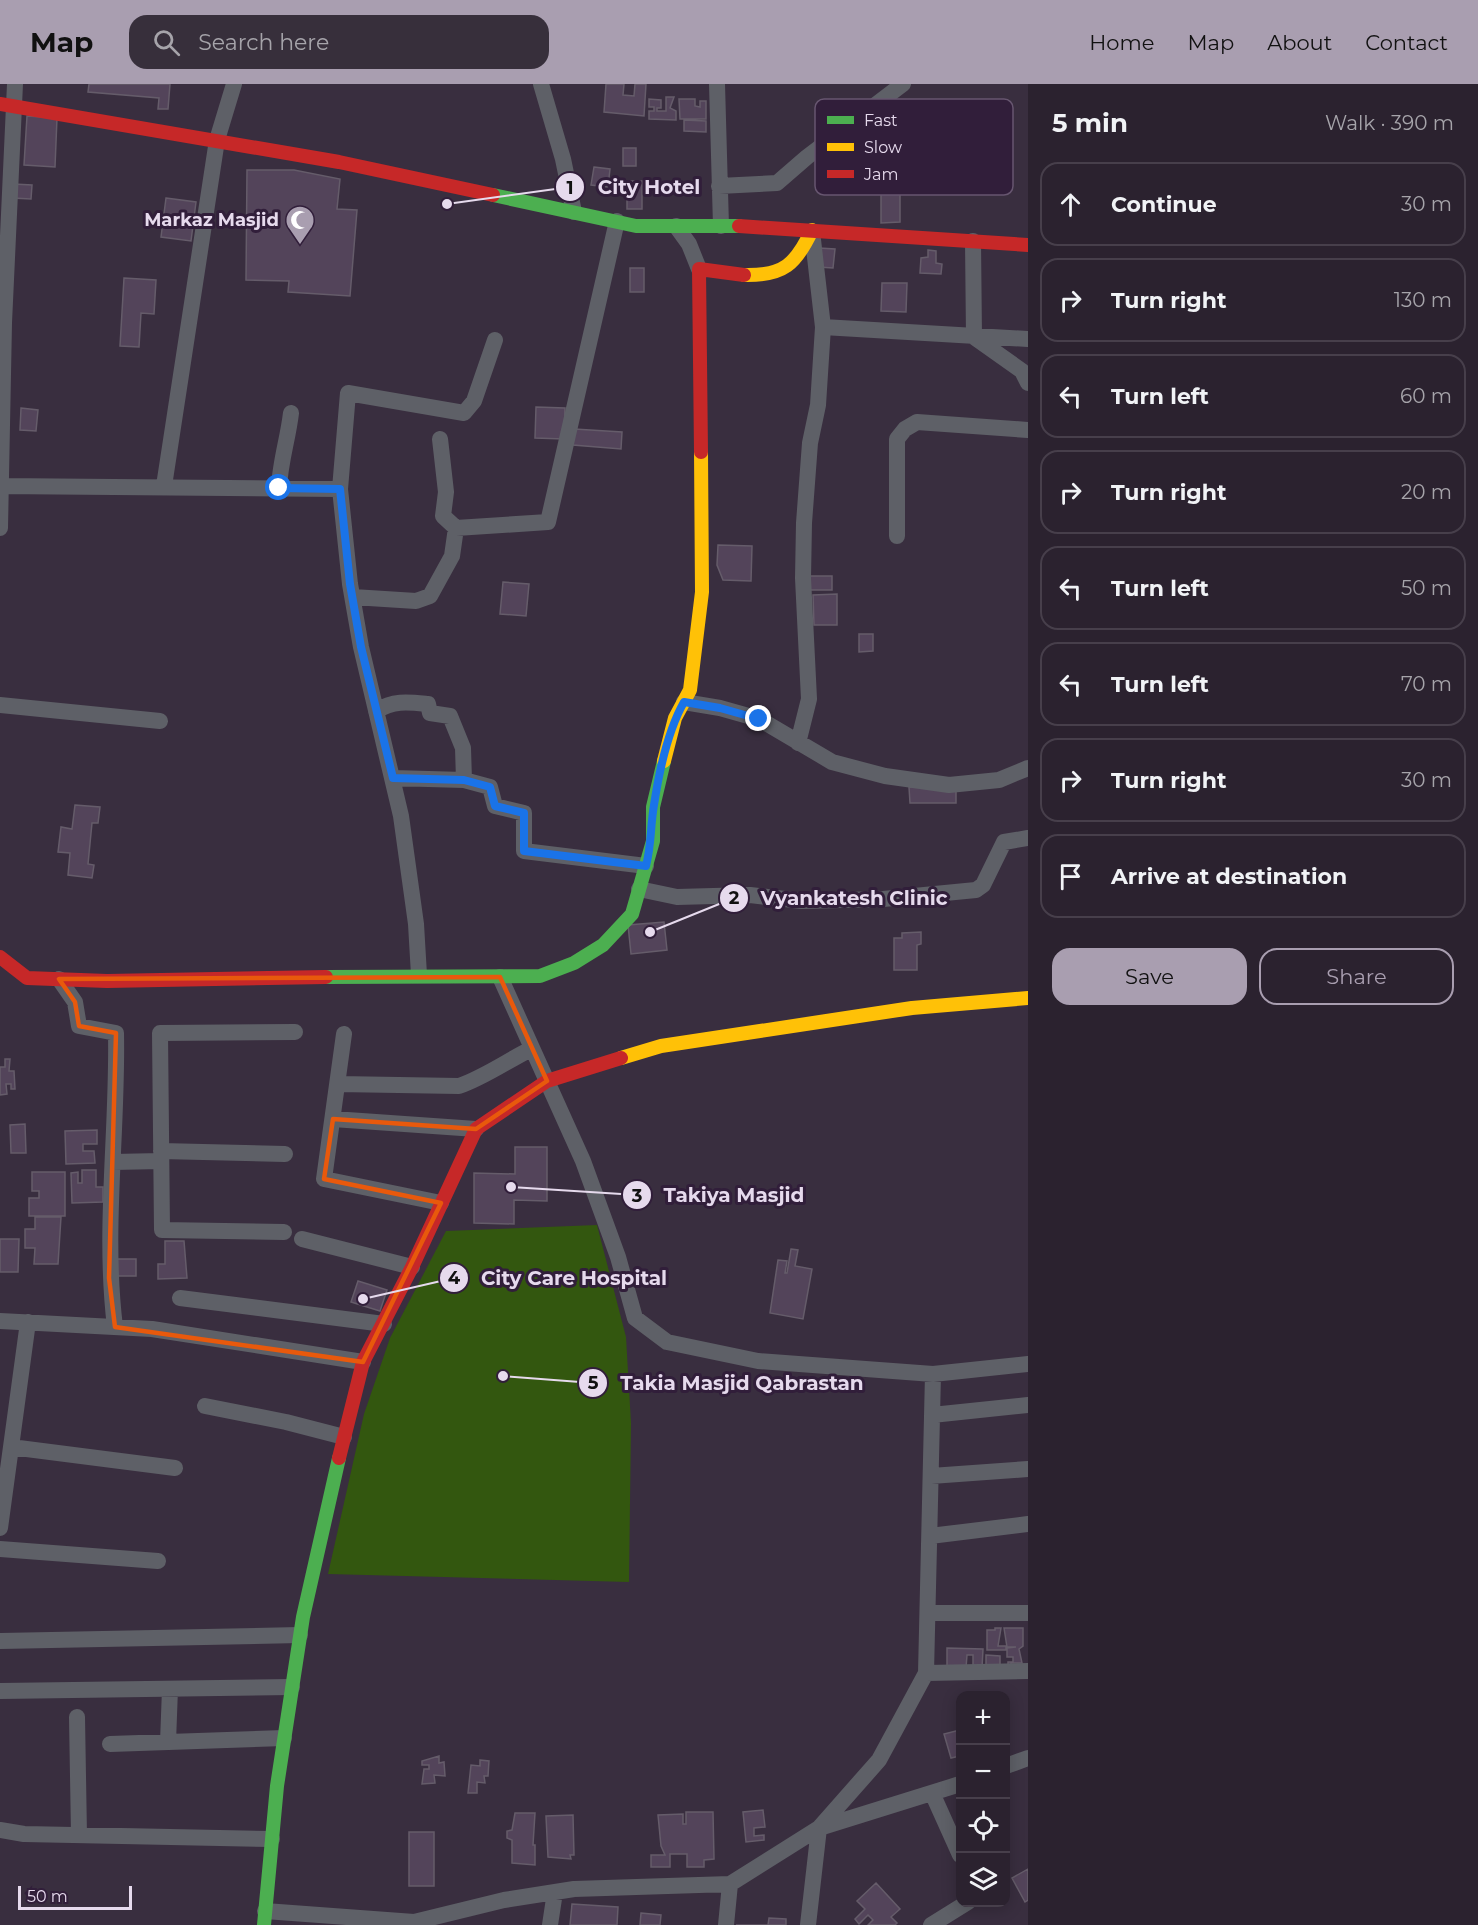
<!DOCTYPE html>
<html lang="en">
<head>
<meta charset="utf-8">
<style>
  body { margin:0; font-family:Montserrat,sans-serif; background:#372f3b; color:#f1f3f6 }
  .controls { position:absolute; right:18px; bottom:18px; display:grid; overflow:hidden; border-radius:12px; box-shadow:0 3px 15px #0003 }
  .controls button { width:54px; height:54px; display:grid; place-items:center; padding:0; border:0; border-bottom:2px solid #473f4b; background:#2b222f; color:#f1f3f6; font:30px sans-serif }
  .scale { position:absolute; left:18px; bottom:15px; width:114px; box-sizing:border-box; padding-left:6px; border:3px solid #e6daed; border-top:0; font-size:16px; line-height:21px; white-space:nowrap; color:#e6daed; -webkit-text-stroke:4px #311e3a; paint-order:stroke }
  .stop { position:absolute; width:18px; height:18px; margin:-14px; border:4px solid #1a73e8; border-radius:50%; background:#fff }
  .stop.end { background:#1a73e8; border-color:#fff; box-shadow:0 2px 6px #0008 }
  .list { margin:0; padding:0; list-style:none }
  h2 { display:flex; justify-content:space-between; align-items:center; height:78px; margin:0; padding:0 24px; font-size:26px }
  h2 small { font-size:20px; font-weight:400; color:#a6a4aa }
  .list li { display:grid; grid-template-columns:39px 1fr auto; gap:18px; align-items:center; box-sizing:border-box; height:84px; margin:0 12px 12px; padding:0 12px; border:2px solid #473f4b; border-radius:18px }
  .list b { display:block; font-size:22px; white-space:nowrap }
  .list em { font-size:20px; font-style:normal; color:#a6a4aa }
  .actions { display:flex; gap:12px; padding:18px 24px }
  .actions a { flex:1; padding:14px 0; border:2px solid #a99eb0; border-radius:18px; text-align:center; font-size:21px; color:#a99eb0 }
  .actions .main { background:#a99eb0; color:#111 }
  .icon { flex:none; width:33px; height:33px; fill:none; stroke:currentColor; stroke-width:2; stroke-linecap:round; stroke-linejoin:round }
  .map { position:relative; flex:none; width:1028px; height:1841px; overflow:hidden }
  header { display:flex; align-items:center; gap:36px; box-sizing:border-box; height:84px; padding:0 30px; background:#a99eb0; color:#111 }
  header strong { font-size:28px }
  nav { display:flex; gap:33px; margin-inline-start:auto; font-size:21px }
  .search { width:420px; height:54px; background:#372f3b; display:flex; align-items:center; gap:15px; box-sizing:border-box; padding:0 21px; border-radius:18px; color:#a6a4aa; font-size:22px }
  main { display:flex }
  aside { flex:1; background:#2b222f }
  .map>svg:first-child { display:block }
  .green { fill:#33570f }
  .building { fill:#53445a; stroke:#655c6a; stroke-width:1.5 }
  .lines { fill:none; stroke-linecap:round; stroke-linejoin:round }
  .street { stroke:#5e6067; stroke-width:16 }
  .fast { stroke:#4caf50; stroke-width:14 }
  .slow { stroke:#ffc107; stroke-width:14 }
  .jam { stroke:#c62828; stroke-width:14 }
  .route { stroke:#1a73e8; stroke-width:8 }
  .marked { fill:none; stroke:#e8590c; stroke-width:4.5; stroke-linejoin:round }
  .labels { text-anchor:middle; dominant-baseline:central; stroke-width:6; stroke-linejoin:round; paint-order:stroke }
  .poi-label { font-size:18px; font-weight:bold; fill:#e6daed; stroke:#311e3a; text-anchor:end }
  .key { fill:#311e3a; stroke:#675670; stroke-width:1.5 }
  .key-label { font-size:16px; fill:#e6daed }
  .leader { fill:none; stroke:#e6daed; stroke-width:2 }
  .callout-dot { fill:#e6daed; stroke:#311e3a; stroke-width:2 }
  .mark-label { font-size:18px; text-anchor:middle; font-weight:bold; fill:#111 }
  .callout-label { font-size:20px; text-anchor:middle; font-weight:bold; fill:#e6daed; stroke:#311e3a; stroke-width:6; stroke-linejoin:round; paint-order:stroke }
</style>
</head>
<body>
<header>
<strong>Map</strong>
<div class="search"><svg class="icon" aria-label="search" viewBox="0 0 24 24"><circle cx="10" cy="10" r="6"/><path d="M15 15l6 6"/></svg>Search here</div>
<nav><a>Home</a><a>Map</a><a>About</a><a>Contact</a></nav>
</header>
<main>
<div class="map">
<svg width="1028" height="1841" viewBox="0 0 1028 1841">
  <rect width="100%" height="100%" fill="#392e3f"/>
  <path class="green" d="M 597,1141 L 626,1253 L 631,1339 L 629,1498 L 328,1490 L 364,1330 L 390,1254 L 446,1147 Z"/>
  <path class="building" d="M 89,0 L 170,0 L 168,25 L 158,25 L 159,14 L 88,8 Z
    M 606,0 L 624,0 L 623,11 L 634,12 L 635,0 L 646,0 L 644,32 L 604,28 Z
    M 666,13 L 674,13 L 670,24 L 676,27 L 676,36 L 649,35 L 649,27 L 654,27 L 654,23 L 649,23 L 649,15 L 661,16 L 661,24 L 657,24 L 657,27 L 666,27 Z
    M 679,15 L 695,15 L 695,22 L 700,23 L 700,17 L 706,17 L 706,35 L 680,35 Z
    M 27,32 L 57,34 L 55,83 L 24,81 Z
    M 684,36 L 706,37 L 706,48 L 684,47 Z
    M 623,64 L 636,64 L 636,82 L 623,82 Z
    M 594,83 L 610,85 L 608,103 L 591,101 Z
    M 247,86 L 294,86 L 340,95 L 337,125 L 357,126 L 350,212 L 288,208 L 289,197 L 246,196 Z
    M 627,97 L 642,97 L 642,125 L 627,125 Z
    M 13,100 L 32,101 L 31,115 L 12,114 Z
    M 881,110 L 900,110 L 900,138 L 881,139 Z
    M 166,114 L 196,118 L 191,157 L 161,153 Z
    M 819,164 L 835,165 L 833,184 L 818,183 Z
    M 928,166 L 936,167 L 936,179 L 942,180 L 941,190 L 920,189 L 921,174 L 928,173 Z
    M 630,184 L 644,184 L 644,208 L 630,208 Z
    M 124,194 L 156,196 L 154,230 L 141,229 L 139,263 L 120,262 Z
    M 882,199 L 907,199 L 906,228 L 881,227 Z
    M 536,323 L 565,324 L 564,355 L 535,354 Z
    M 21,324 L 38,326 L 36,347 L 20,346 Z
    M 574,345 L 622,348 L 621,365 L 573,361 Z
    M 718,461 L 752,462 L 751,497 L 723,496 L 717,481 Z
    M 809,492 L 832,492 L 832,506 L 809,506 Z
    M 503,498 L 529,500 L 526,532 L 500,530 Z
    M 837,510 L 837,541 L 814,541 L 813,511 Z
    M 859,550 L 873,550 L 873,567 L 859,568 Z
    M 909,703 L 956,703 L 956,719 L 910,719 Z
    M 75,721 L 100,723 L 98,739 L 92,739 L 88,780 L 94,781 L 92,794 L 68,791 L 70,769 L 58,768 L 61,743 L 72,745 Z
    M 664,838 L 667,866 L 631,870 L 628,841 Z
    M 921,848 L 921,860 L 917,861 L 917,886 L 894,886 L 894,854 L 902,854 L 902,849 Z
    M 5,975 L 10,975 L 9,987 L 14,987 L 15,1005 L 11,1005 L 11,1000 L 6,1000 L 7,1010 L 0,1011 L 0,983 L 5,983 Z
    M 25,1040 L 26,1069 L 11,1069 L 10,1041 Z
    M 97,1046 L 97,1060 L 83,1060 L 83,1067 L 94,1067 L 95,1079 L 66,1080 L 65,1047 Z
    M 515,1063 L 547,1063 L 547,1117 L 514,1116 L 514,1140 L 474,1139 L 474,1089 L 515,1090 Z
    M 82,1086 L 96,1086 L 96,1103 L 103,1103 L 103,1118 L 72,1119 L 71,1089 L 78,1088 L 78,1099 L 82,1099 Z
    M 32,1088 L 65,1088 L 65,1132 L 29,1132 L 29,1114 L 39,1114 L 39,1107 L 32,1107 Z
    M 35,1133 L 61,1133 L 58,1180 L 34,1180 L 35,1164 L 25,1164 L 25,1145 L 35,1145 Z
    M 0,1155 L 19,1155 L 18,1188 L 0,1188 Z
    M 165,1157 L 184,1157 L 187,1194 L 158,1195 L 158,1180 L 165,1180 Z
    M 791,1165 L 798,1166 L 795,1182 L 812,1185 L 803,1235 L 770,1229 L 778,1176 L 787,1177 L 785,1189 L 787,1189 Z
    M 115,1175 L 136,1175 L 136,1192 L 115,1192 Z
    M 358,1197 L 387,1206 L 380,1227 L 351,1218 Z
    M 995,1544 L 1001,1544 L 998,1562 L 1006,1562 L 1006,1566 L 987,1566 L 987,1546 L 995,1546 Z
    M 1004,1544 L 1023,1544 L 1023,1562 L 1019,1565 L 1022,1579 L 1011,1579 L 1011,1582 L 1008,1582 L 1008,1578 L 1013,1578 L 1013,1573 L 1007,1573 L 1007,1564 L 1016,1563 L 1007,1563 Z
    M 947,1564 L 983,1565 L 982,1584 L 973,1584 L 973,1571 L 967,1571 L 966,1584 L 947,1583 Z
    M 986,1571 L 1000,1572 L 1000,1583 L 986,1583 Z
    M 960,1646 L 960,1672 L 951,1674 L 944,1650 Z
    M 439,1672 L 439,1679 L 444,1678 L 445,1692 L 434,1691 L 435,1699 L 422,1700 L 424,1685 L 429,1685 L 429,1681 L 422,1681 L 422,1677 Z
    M 480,1676 L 489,1677 L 488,1692 L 484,1692 L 485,1699 L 477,1698 L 477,1709 L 468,1709 L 471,1681 L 480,1682 Z
    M 763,1726 L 765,1743 L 754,1744 L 754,1752 L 764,1751 L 764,1756 L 746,1758 L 743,1728 Z
    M 686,1728 L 713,1728 L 714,1775 L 704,1776 L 704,1783 L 687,1783 L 687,1770 L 670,1770 L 670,1783 L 651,1783 L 651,1771 L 665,1771 L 661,1762 L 658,1731 L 683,1730 L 683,1740 L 686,1740 Z
    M 515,1729 L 535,1729 L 533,1761 L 535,1761 L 535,1781 L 512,1779 L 512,1756 L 507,1754 L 507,1747 L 512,1746 Z
    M 573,1731 L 574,1771 L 570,1771 L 571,1775 L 548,1773 L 546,1732 Z
    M 409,1748 L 434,1748 L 434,1802 L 409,1802 Z
    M 1028,1785 L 1028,1816 L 1025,1818 L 1012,1794 Z
    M 876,1799 L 900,1825 L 891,1833 L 897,1839 L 895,1841 L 868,1841 L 873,1836 L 868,1831 L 859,1840 L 855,1835 L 865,1825 L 857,1817 Z
    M 572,1820 L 618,1823 L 617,1841 L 570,1841 Z
    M 641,1829 L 661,1831 L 660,1841 L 640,1841 Z
    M 769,1834 L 786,1835 L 786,1841 L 736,1841 L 768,1841 Z"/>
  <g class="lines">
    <path class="street" d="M 541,0 L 563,75 L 574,128
      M 717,0 L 721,142
      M 719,102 L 777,99 L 807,73 L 903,0
      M 676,142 L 689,160 L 699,185
      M 973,157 L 974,253 L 1022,287 L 1028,299
      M 823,243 L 1028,255
      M 0,402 L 340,405 L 350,500 L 361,563 L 401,732 L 416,840 L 419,891
      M 164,402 L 217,56 L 234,0
      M 279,404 C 280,378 288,355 291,329
      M 340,405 L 348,309 L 464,329 L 474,317 L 495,256
      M 0,444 L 4,239 L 15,0
      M 456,444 L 548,438 L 617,137
      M 897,452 L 897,355 L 905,345 L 917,338 L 1028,346
      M 353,513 L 416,517 L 430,512 L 452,472 L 456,444 L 443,432 L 446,408 L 440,355
      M 684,618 L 720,624 L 759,635 L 832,678 L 885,692 L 949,701 L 999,696 L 1028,684
      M 0,621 L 160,637
      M 376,627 C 394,616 408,618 428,620 L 430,629 L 450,632 L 463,664 L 464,696 L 490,703 L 495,722 L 524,729 L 524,767 L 646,782
      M 798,659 L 809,615 L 803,494 L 804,439 L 810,359 L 818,321 L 823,243 L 812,147
      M 393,694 L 464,696
      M 639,805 L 677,813 L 750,811 L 802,817 L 883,815 L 976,806 L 983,801 L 1004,758 L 1028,754
      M 500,893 L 583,1077 L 618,1173 L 635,1234 L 667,1258 L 758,1277 L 933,1290 L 1028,1280
      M 59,895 L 75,918 L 79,942 L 116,949 C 118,1047 103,1145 115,1243
      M 344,950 L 324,1095 L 441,1119
      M 338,1000 L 459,1002 C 483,994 507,977 531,965
      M 333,1035 L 476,1045
      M 161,1067 L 285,1070
      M 113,1078 L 161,1077
      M 284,1148 L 162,1146 L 160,949 L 295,948
      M 302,1155 L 412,1183
      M 180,1214 L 384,1240
      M 0,1237 L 152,1245 L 363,1278
      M 205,1322 L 286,1338 L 344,1353
      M 932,1331 L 1028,1321
      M 11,1363 L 175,1384
      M 931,1392 L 1028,1385
      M 0,1444 L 28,1238
      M 930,1452 L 1028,1440
      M 0,1465 L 158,1477
      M 928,1529 L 1028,1529
      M 0,1557 L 300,1551
      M 926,1589 L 1028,1587
      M 0,1607 L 292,1603
      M 77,1633 L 79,1751
      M 168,1658 L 170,1605
      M 110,1660 L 284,1654
      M 1006,1682 L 1028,1674
      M 933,1711 L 960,1771
      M 0,1746 L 24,1750 L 272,1755
      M 265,1827 L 414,1838 L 504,1816 L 574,1805 L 730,1800 L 819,1744 L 879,1676 L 926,1589 L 933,1290
      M 550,1841 L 555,1808
      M 726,1841 L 730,1800
      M 808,1841 L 819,1744 L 960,1700
      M 931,1841 L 968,1818"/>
    <path class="fast" d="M 493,111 L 636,142 L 739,142
      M 326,893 L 540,892 L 574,879 L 603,861 L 632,830 L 653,757 L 653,723 L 664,677
      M 264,1841 L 277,1702 L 303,1533 L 339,1374"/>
    <path class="slow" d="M 744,191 C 784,192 796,180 812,146
      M 664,677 L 675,634 L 690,606 L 702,508 L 701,368
      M 621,974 L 661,962 L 912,924 L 1028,914"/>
    <path class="jam" d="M 0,20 L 339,78 L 493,111
      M 739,142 L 1028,161
      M 701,368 L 699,185 L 744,191
      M 0,873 L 27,894 L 107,897 L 326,893
      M 339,1374 L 363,1278 L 412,1183 L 476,1045 L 547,997 L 621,974"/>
  </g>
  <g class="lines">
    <path class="route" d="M 279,404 L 340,405 L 350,500 L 361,563 L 393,694 L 464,696 L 490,703 L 495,722 L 524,729 L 524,767 L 646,782 C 652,758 650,744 654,721 C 659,688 667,648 684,618 L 720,624 L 759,635"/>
  </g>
  <path class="marked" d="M 500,893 L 547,997 L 476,1045 L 333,1035 L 324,1095 L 441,1119 L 363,1278 L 115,1243 L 109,1194 L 116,949 L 79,942 L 75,918 L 59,895 Z"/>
  <defs>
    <g id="mosque-pin" transform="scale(1.5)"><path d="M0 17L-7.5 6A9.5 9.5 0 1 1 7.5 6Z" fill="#a99eb0" stroke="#311e3a"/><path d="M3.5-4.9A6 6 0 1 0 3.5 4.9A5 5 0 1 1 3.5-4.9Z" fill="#fff"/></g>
  </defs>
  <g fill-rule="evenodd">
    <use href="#mosque-pin" x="300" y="136"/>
  </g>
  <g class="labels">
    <g class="poi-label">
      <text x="279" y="136">Markaz Masjid</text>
    </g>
  </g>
  <rect x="815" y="15" width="198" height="96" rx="9" class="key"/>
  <rect x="827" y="32" width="27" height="8" fill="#4caf50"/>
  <rect x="827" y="59" width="27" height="8" fill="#ffc107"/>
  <rect x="827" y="86" width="27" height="8" fill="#c62828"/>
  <g class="key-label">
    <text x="864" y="42">Fast</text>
    <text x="864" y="69">Slow</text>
    <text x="864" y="96">Jam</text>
  </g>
  <path class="leader" d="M447 120L570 103M650 848L734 814M511 1103L637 1111M363 1215L454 1194M503 1292L593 1299"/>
  <g class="callout-dot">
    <circle cx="447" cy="120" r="6"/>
    <circle cx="650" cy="848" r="6"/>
    <circle cx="511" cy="1103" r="6"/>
    <circle cx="363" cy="1215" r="6"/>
    <circle cx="503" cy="1292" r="6"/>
    <circle cx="570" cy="103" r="15"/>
    <circle cx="734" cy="814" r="15"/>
    <circle cx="637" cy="1111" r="15"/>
    <circle cx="454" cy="1194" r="15"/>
    <circle cx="593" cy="1299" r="15"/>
  </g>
  <g class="mark-label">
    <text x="570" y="110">1</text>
    <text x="734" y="820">2</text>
    <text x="637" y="1118">3</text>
    <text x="454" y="1200">4</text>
    <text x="593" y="1305">5</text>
  </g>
  <g class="callout-label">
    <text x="649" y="110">City Hotel</text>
    <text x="854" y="821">Vyankatesh Clinic</text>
    <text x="734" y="1118">Takiya Masjid</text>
    <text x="574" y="1201">City Care Hospital</text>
    <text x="742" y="1306">Takia Masjid Qabrastan</text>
  </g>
</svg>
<div class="controls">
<button>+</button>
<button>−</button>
<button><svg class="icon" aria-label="locate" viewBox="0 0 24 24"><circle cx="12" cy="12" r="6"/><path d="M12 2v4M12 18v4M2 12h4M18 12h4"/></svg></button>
<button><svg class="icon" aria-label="layers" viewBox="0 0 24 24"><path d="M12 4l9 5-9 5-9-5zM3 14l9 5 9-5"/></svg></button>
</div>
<div class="scale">50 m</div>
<div class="stop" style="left:279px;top:404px"></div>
<div class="stop end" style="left:759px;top:635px"></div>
</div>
<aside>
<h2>5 min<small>Walk · 390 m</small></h2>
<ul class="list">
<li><svg class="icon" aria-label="ahead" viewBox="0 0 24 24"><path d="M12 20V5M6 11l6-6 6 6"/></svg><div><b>Continue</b></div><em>30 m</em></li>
<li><svg class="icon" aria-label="right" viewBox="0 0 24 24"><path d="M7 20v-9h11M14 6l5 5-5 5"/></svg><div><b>Turn right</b></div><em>130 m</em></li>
<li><svg class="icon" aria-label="left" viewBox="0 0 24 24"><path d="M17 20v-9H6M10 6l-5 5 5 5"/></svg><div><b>Turn left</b></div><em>60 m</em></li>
<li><svg class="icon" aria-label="right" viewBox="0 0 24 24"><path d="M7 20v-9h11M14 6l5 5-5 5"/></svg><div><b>Turn right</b></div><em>20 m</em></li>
<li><svg class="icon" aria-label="left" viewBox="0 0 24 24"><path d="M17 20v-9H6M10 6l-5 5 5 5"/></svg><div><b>Turn left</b></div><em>50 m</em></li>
<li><svg class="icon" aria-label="left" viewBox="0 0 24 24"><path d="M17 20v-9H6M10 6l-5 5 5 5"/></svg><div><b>Turn left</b></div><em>70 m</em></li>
<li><svg class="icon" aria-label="right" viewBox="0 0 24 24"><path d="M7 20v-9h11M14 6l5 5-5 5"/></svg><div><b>Turn right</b></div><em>30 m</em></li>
<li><svg class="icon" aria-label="arrive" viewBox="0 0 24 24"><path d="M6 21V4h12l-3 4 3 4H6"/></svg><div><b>Arrive at destination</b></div></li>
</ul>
<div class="actions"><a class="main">Save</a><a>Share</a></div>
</aside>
</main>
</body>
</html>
